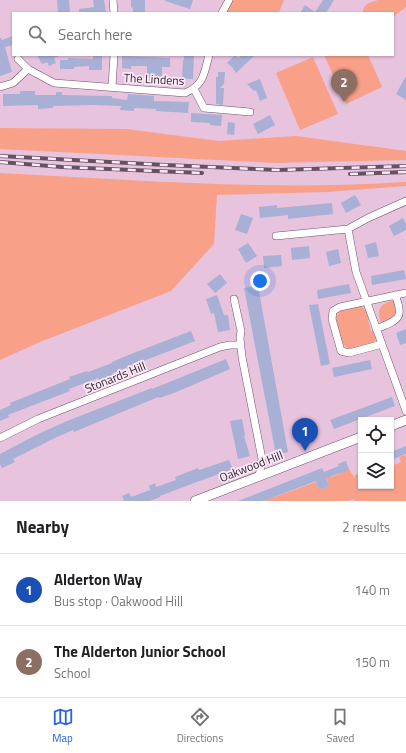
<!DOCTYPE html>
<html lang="en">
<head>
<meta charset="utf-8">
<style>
  body { margin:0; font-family:"Titillium Web",sans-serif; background:#f2f2f2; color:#202124 }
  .controls { position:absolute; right:12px; bottom:12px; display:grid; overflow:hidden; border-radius:0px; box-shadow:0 1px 3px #0004 }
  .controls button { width:36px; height:36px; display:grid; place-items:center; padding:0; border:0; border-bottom:1px solid #e0e0e0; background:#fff; color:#202124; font:20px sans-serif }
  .you { position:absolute; left:260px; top:281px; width:14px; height:14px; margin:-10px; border:3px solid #fff; border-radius:50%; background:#1a73e8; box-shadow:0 0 0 6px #1a73e833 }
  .badge { display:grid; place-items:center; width:26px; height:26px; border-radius:50%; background:#2563eb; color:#fff; font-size:13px; font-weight:700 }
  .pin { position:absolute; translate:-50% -33px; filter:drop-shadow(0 1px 2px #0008) }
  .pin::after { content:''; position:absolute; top:21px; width:14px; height:12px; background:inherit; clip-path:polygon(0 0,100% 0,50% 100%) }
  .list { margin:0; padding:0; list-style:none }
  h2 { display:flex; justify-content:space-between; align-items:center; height:52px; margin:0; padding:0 16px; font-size:17px }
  h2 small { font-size:13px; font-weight:400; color:#757577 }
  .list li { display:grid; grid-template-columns:26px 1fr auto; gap:12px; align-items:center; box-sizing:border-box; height:72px; padding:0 16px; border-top:1px solid #e0e0e0 }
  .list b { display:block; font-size:15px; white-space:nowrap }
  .list p { margin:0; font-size:13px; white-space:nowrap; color:#757577 }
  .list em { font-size:13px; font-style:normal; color:#757577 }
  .icon { flex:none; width:22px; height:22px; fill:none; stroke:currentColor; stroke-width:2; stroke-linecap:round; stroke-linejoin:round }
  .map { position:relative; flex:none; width:406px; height:501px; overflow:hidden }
  .search { position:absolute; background:#fff; box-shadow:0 1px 3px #0004; left:12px; right:12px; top:12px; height:44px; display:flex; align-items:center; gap:10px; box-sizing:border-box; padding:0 14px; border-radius:0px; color:#757577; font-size:15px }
  .sheet { height:196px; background:#fff }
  nav { display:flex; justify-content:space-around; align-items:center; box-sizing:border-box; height:56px; border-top:1px solid #e0e0e0; background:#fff; font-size:11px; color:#757577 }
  nav a { display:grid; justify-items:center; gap:2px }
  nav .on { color:#2563eb }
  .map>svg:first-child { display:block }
  .green { fill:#f9a088 }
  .building { fill:#a9b0d5 }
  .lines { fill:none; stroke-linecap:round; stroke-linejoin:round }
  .minor-casing { stroke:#705168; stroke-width:8 }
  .tertiary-casing { stroke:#705168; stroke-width:10 }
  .minor { stroke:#fff; stroke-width:7 }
  .tertiary { stroke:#fff; stroke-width:9 }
  .rail-casing { stroke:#655261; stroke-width:4 }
  .rail { stroke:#fdeaf8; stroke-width:2.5; stroke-dasharray:8; stroke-linecap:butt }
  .labels { text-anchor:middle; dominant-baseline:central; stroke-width:3.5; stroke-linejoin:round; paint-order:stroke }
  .street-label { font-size:12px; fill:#332630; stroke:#fdeaf8 }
</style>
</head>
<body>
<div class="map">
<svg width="406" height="501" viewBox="0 0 406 501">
  <rect width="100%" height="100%" fill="#e7c3de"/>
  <path class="green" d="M 229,0 L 284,0 L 280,10 L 278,13 L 222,13 Z
    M 378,0 L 406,0 L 406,7 L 393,17 L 393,13 L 363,13 C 363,3 370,3 378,0 Z
    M 324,55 L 368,55 L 382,87 L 346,104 Z
    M 313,57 L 338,114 L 300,130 L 276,73 Z
    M 0,128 L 126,129 L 219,141 L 296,136 L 406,151 L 406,160 L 275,163 L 0,149 Z
    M 0,173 C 135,180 271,191 406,182 L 406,186 L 327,192 L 217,195 L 214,244 L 171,291 L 40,342 L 0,360 Z
    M 395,300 L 397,314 L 392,319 L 381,323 C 376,308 380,304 395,300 Z
    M 359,306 L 366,309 L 370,318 L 368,321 L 371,331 L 375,332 L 377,337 L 374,342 L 351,349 L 346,347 L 342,343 L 336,318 L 338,314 L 342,310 Z
    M 406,455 L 406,501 L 355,501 L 353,499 L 348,501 L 264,501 L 316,482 L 320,490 L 329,486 L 325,474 L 329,473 L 332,477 L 341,473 L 341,471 L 348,468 L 355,478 L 355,475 L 361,473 L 361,486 L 391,486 L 391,456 L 394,465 L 401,462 L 399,457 Z"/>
  <path class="building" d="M 57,0 L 69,0 L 70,13 L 58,13 Z
    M 93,0 L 104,0 L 106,13 L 79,13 L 79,9 L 94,7 Z
    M 131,0 L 145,0 L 145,13 L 133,13 L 133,8 L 131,7 Z
    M 166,0 L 193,0 L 190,9 L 165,1 Z
    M 323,0 L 334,0 L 326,13 L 300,13 L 305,5 L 315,12 Z
    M 13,36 L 13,45 L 5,47 L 12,72 L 0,76 L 0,38 L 1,38 L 2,40 Z
    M 37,55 L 62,55 L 54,58 L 56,63 L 49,66 L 47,62 L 42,64 Z
    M 93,55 L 102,55 L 102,70 L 89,70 L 89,66 L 74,67 L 74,69 L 60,69 L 60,60 L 68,60 L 68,58 L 93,59 Z
    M 184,55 L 194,55 L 193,79 L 182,79 L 183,60 L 184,60 Z
    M 235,55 L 238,58 L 241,55 L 255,55 L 236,73 L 232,67 L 227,63 Z
    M 122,56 L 170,58 L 170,67 L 162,67 L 162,79 L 147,78 L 147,66 L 131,66 L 131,69 L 122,68 Z
    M 218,72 L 225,72 L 224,84 L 220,88 L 224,88 L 223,105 L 216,104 L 216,77 L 218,77 Z
    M 406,76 L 406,100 L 396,94 Z
    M 260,79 L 267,98 L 260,101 L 256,90 L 254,91 L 247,84 Z
    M 20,91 L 35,91 L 35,95 L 56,95 L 56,92 L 62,92 L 62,95 L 112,96 L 112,98 L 127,100 L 128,94 L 154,96 L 154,101 L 189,102 L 188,113 L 156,111 L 156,109 L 134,108 L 134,111 L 120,110 L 121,106 L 92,105 L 53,106 L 53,108 L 38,109 L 38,105 L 3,106 L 3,94 L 20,94 Z
    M 191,113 L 222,115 L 221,126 L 210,125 L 210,123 L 191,122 Z
    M 270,115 L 275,125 L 258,134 L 253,124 Z
    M 228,122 L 235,123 L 234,135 L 227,134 Z
    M 355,195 L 361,205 L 346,213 L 341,203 Z
    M 332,203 L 333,214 L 288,219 L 288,215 L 260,218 L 259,207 L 277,205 L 277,208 Z
    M 241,214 L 253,218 L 247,234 L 235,230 Z
    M 403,218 L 406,224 L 406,230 L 394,236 L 389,226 Z
    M 376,242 L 379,256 L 368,258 L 365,245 Z
    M 248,243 L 257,256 L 246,263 L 238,249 Z
    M 309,246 L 310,258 L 292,260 L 291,248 Z
    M 338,249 L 341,263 L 329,266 L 326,252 Z
    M 281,255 L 282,266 L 264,268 L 263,256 Z
    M 404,270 L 406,279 L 372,285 L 371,276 Z
    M 220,274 L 227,283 L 215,293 L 207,284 Z
    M 349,284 L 351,293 L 318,299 L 317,290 Z
    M 258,286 L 288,452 L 276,455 L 244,288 Z
    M 217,295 L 224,315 L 228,315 L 230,330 L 218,332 L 214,313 L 211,314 L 206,299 Z
    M 318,304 L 330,364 L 321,366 L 309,305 Z
    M 406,329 L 406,343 L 400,345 L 396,333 Z
    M 191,331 L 195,341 L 133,365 L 113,373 L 114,375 L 99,380 L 98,378 L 69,389 L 70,391 L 8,415 L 9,417 L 0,421 L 0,410 L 11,405 L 10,403 L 70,379 L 69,377 L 87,371 L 88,372 L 112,363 L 112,362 L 131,354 Z
    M 226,359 L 230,369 L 174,393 L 159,398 L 158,397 L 74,432 L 73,430 L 57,437 L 13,459 L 15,462 L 2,468 L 0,464 L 0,454 L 36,435 L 67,421 L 152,388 L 152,389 L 162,385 Z
    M 370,360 L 372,369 L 334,377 L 332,368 Z
    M 392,397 L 395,406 L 334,429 L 330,420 Z
    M 242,419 L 245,435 L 244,436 L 250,456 L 238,459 L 230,421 Z
    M 406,446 L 406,454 L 393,459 L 391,452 Z
    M 229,460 L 233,469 L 194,483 L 160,496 L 160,497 L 150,501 L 122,501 L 124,500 L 122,496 L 129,493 L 131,497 L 150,490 L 149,486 L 155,483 L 156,487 L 176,480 L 175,477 L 198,468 L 199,470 Z
    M 346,461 L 349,470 L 326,478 L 329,486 L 325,488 L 319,490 L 316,481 L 264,501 L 238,501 L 322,468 L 324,472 L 339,466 L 338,464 Z"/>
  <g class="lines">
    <g class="minor-casing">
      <path id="minor" d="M 113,0 L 114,13
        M 222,13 L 229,0
        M 18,59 L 28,69 L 54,83 L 185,93 C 204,85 204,74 209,55
        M 0,87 L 13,83 L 28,69
        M 112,87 L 114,55
        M 194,89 L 204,108 L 250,112
        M 348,229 L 368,218 L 406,201
        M 276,236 L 348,229 L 356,272 L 406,411
        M 234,299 L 241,331 L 240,338 L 242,357 L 262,459 L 259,477
        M 376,329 C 398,320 405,319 395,295
        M 382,344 L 349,353 L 341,351 L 332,319 L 333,311 L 340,307 L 406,293
        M 0,438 L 38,419 L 220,347 L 230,345 L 240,345"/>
    </g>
    <g class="tertiary-casing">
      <path id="tertiary" d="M 391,426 L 406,420
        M 195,501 L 361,437"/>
    </g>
    <use href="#minor" class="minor"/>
    <use href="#tertiary" class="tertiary"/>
    <g class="rail-casing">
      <path id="rail" d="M 0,156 L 165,165 L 278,170 L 406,166
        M 0,162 L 62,167 L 202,173
        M 350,174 L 406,172"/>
    </g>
    <use href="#rail" class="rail"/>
  </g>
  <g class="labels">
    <g class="street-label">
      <text transform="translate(154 79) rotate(3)">The Lindens</text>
      <text transform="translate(115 377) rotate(-22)">Stonards Hill</text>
      <text transform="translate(251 466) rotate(-21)">Oakwood Hill</text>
    </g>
  </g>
</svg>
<div class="controls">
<button><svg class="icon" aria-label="locate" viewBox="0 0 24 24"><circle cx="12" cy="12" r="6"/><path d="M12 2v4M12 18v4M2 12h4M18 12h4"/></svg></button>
<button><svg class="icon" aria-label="layers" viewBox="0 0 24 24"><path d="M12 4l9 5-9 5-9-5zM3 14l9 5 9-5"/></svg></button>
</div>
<div class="you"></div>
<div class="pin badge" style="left:305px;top:451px;background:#1a4fb4">1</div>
<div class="pin badge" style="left:344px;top:102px;background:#8d6e63">2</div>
<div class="search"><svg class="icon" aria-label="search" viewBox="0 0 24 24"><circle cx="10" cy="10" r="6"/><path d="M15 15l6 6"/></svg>Search here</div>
</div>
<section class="sheet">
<h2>Nearby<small>2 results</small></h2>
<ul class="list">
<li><span class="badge" style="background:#1a4fb4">1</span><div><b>Alderton Way</b><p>Bus stop · Oakwood Hill</p></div><em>140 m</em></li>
<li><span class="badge" style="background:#8d6e63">2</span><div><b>The Alderton Junior School</b><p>School</p></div><em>150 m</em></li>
</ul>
</section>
<nav>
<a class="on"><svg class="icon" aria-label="map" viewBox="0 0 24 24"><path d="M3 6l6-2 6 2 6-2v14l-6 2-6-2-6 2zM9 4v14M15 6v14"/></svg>Map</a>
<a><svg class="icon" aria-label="directions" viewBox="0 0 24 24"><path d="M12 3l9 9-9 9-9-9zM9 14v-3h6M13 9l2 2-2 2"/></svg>Directions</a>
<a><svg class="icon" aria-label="saved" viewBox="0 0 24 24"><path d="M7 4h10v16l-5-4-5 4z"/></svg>Saved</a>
</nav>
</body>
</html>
